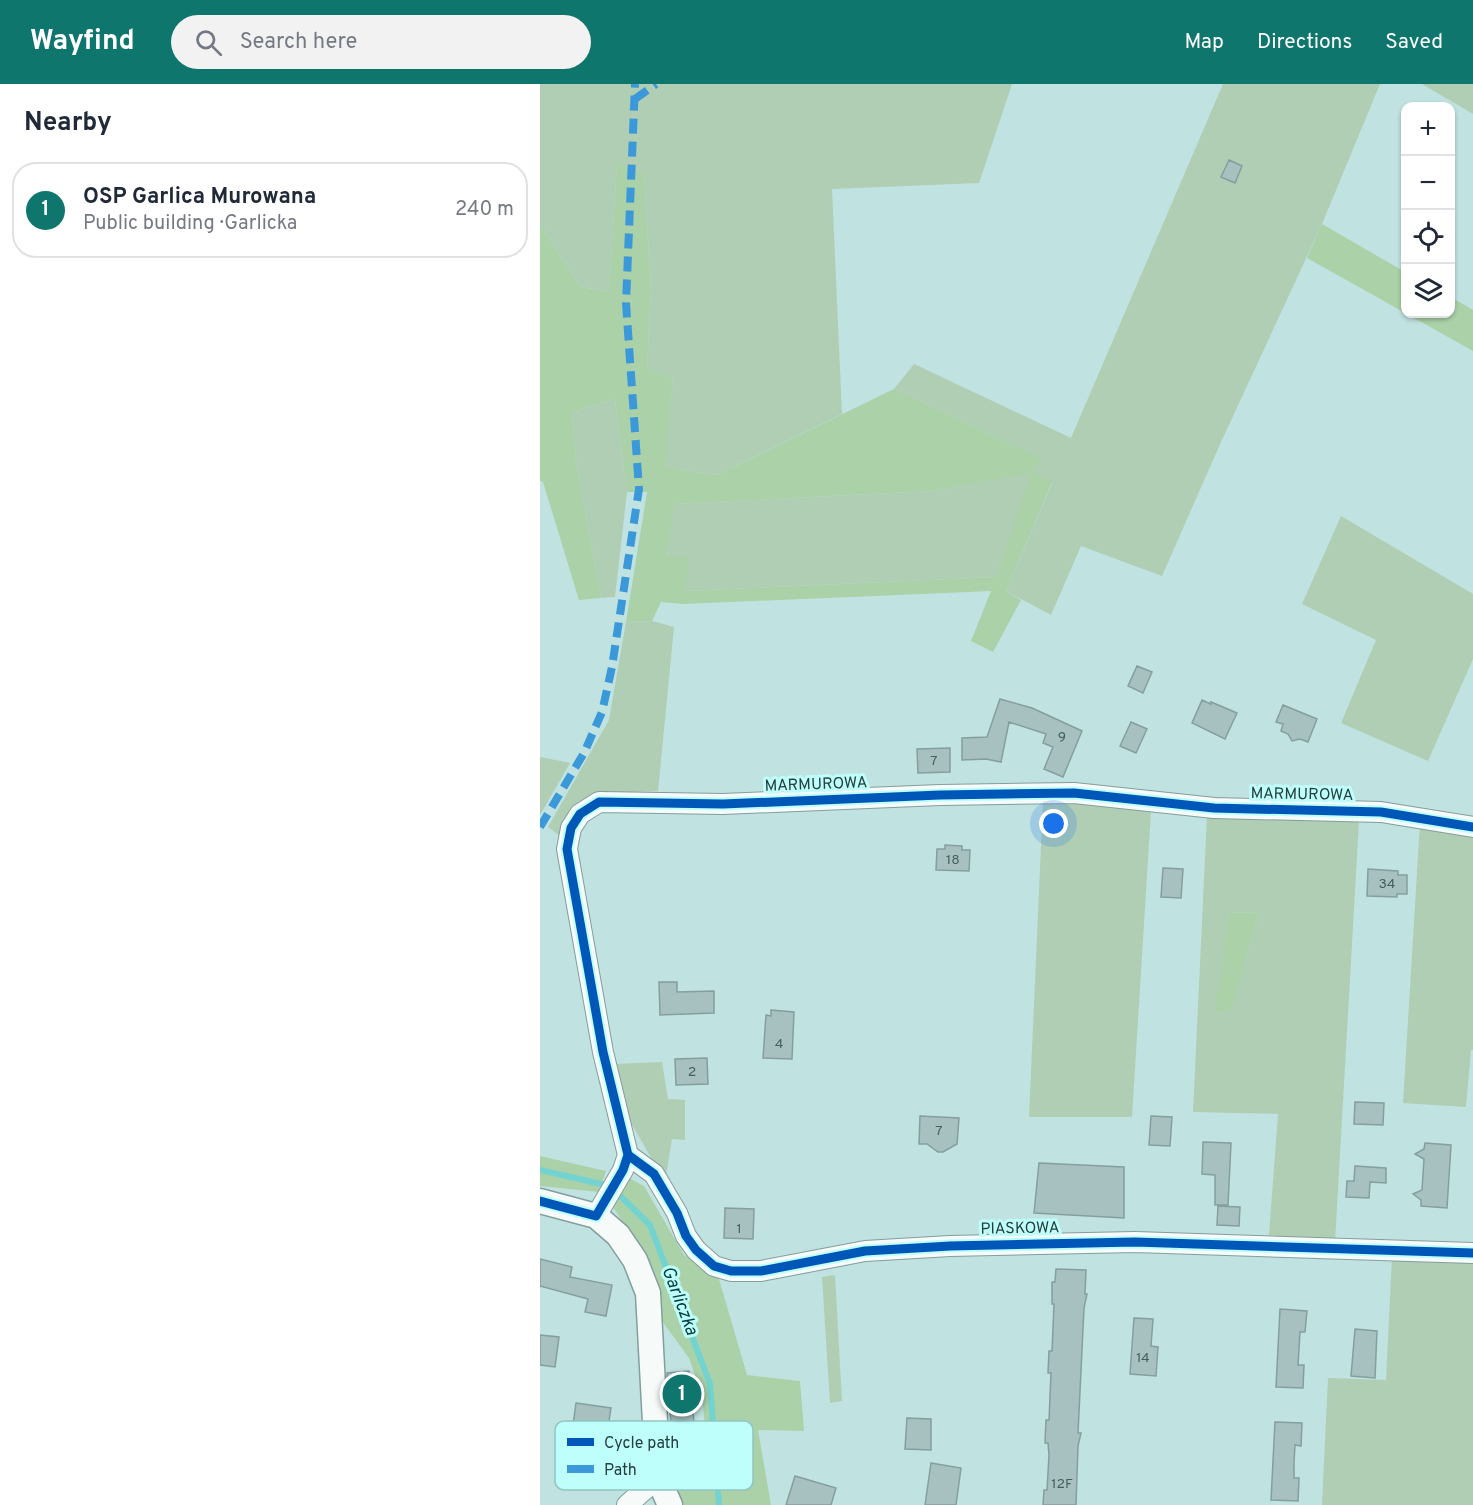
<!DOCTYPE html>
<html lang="en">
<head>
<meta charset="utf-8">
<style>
  body { margin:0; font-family:Overpass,sans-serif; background:#f2f2f3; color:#1f2937 }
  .controls { position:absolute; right:18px; top:18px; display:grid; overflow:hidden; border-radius:12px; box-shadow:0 2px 4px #0004 }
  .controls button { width:54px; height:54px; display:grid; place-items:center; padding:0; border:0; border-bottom:2px solid #e0e1e3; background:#fff; color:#1f2937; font:30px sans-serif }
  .you { position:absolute; left:514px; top:740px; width:21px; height:21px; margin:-15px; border:4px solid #fff; border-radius:50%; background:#1a73e8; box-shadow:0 0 0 9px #1a73e833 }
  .badge { display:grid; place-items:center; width:39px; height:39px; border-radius:50%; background:#0f766e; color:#fff; font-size:20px; font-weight:700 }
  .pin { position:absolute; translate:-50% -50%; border:3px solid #fff; box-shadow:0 2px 6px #0006 }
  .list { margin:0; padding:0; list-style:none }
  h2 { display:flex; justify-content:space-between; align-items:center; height:78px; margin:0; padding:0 24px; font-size:26px }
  h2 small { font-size:20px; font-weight:400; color:#747a83 }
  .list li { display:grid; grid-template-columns:39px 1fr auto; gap:18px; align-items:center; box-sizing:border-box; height:96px; margin:0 12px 12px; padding:0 12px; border:2px solid #e0e1e3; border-radius:24px }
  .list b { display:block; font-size:22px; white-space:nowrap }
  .list p { margin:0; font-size:20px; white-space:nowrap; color:#747a83 }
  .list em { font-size:20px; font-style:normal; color:#747a83 }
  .icon { flex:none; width:33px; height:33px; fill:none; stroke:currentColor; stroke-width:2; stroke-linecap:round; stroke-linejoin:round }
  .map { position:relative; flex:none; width:933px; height:1421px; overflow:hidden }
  header { display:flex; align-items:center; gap:36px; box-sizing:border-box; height:84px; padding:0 30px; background:#0f766e; color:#fff }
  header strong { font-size:28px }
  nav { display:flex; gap:33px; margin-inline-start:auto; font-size:21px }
  .search { width:420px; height:54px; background:#f2f2f3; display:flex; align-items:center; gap:15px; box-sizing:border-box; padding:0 21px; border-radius:33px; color:#747a83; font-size:22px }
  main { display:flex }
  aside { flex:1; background:#fff }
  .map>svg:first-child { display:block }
  .green { fill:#b0ceb4; fill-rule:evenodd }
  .forest { fill:#abd1a8; fill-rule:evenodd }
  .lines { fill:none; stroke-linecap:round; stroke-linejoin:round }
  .stream { stroke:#72d3d0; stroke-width:6 }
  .building { fill:#a6c1c0; stroke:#849f9e; stroke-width:1.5 }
  .minor-casing { stroke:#829e9d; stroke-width:22 }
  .tertiary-casing { stroke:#829e9d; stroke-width:27 }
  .minor { stroke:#f6fbfa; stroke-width:20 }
  .tertiary { stroke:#f6fbfa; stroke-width:24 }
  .quiet { stroke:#3b99da; stroke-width:8; stroke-dasharray:15 8; stroke-linecap:butt }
  .cycleway-casing { stroke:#befefb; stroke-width:13 }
  .cycleway { stroke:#0057b8; stroke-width:9 }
  .labels { text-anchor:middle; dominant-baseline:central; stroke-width:6; stroke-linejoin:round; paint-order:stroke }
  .number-label { font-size:14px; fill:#45605e }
  .street-label { font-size:16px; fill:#253f3e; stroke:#befefb }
  .water-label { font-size:18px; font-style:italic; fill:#06413f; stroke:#befefb }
  .key { fill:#befefb; stroke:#90c5c2; stroke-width:1.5 }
  .key-label { font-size:16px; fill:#253f3e }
</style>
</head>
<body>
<header>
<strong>Wayfind</strong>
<div class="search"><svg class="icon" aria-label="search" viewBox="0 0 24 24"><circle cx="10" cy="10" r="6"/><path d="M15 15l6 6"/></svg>Search here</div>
<nav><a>Map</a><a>Directions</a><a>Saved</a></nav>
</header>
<main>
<aside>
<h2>Nearby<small></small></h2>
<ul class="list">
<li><span class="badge">1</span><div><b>OSP Garlica Murowana</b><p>Public building · Garlicka</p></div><em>240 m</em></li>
</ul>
</aside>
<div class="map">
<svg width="933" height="1421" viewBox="0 0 933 1421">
  <rect width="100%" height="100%" fill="#c0e2e1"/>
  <path class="green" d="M 0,0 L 472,0 L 439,99 L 292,105 L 302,330 L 177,391 L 124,383 L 133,294 L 107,285 L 111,205 L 104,89 L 77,79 L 69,207 L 40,203 L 0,140 Z
    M 683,0 L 840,0 L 782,140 L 681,358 L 622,492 L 541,462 L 511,531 L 466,507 L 512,399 L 492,389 L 456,493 L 144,507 L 127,473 L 133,420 L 391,407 L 491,388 L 500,374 L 354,305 L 374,280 L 531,354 Z
    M 882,0 L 933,0 L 933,30 Z
    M 75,315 L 87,408 L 75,513 L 61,514 L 36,378 L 32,328 Z
    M 801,432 L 933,510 L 933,575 L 888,677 L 801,639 L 836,556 L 762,520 Z
    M 112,537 L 134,543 L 118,707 L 70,709 L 24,755 L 8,743 L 69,636 L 86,538 Z
    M 0,673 L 30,679 L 0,731 Z
    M 503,717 L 611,727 L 592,1033 L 489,1033 Z
    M 667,732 L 819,737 L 795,1158 L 729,1151 L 738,1030 L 653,1028 ZM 719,828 L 692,924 L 676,929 L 689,829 Z
    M 880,739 L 933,749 L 933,966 L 931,966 L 926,1023 L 863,1019 Z
    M 122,978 L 128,1015 L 145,1016 L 145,1056 L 132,1055 L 125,1098 L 86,1030 L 75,980 Z
    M 852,1173 L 933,1175 L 933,1421 L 782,1421 L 788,1294 L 846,1296 Z
    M 295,1191 L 302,1317 L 290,1319 L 282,1193 Z"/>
  <path class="forest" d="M 77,78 L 104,89 L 111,205 L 107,284 L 133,294 L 125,383 L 177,391 L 354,305 L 501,374 L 492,388 L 512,398 L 466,507 L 481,516 L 453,568 L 431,557 L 451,507 L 142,520 L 121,518 L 112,537 L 86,538 L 107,408 L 87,408 L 75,315 L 32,328 L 36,378 L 61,514 L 39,516 L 3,398 L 0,397 L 0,140 L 40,203 L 69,207 ZM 491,389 L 456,493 L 145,507 L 149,474 L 127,472 L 134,420 L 391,407 Z
    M 782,140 L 865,188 L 866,230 L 910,230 L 911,213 L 933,226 L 933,267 L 767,174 Z
    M 719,828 L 692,925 L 675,929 L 689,829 Z
    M 0,1072 L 66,1087 L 59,1108 L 0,1102 Z
    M 87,1093 L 104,1102 L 144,1171 L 179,1195 L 207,1291 L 260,1297 L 264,1347 L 218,1346 L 231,1421 L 144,1421 L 133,1396 L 169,1385 L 162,1311 L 149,1274 L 122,1237 L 119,1206 L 97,1160 L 73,1123 Z"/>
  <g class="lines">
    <path class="stream" d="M 0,1086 L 70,1102 L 110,1141 L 170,1300 L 179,1421"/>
  </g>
  <path class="building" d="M 689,76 L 702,82 L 695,99 L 681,93 Z
    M 597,582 L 612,588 L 603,609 L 588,602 Z
    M 460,615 L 492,624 L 542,647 L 523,693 L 504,685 L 513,663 L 503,659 L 506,650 L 469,638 L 461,678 L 446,675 L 422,676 L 422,654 L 447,653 Z
    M 662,616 L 671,620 L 671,618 L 697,629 L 685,655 L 652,639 Z
    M 743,621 L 777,635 L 768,658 L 760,655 L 752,657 L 748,650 L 741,647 L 743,640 L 736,638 Z
    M 591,638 L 607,645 L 596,669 L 580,662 Z
    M 410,664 L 410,688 L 378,689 L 377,665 Z
    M 405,761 L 422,762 L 422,766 L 430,766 L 429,787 L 396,786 L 397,765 L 405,765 Z
    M 623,784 L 643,785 L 641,814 L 621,813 Z
    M 828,785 L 858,787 L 858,791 L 867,791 L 867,810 L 857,810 L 857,813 L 827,812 Z
    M 119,898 L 137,898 L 137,908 L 174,907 L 174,929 L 120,931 Z
    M 231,926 L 254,928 L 252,975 L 223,974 L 226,931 L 231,932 Z
    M 167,974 L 168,1000 L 136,1001 L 135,975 Z
    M 815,1018 L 844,1019 L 843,1041 L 814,1040 Z
    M 380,1032 L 419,1034 L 417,1060 L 403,1068 L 398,1068 L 387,1060 L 379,1060 Z
    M 611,1032 L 632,1033 L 630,1062 L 609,1061 Z
    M 663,1058 L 691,1059 L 688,1121 L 675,1121 L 675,1091 L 662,1090 Z
    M 885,1059 L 911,1061 L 907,1124 L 881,1122 L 881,1116 L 873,1110 L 882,1106 L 884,1075 L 875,1070 L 884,1065 Z
    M 499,1079 L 584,1083 L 584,1134 L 494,1129 Z
    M 815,1082 L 846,1084 L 846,1099 L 830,1098 L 829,1114 L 806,1113 L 807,1097 L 814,1097 Z
    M 678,1122 L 700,1123 L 699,1142 L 677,1141 Z
    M 185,1124 L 214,1125 L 213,1155 L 184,1154 Z
    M 0,1175 L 32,1183 L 30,1193 L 72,1201 L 66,1232 L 45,1228 L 48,1215 L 0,1202 Z
    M 516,1185 L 546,1186 L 545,1210 L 547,1210 L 544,1224 L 538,1349 L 541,1349 L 538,1362 L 536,1421 L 503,1421 L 504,1406 L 507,1406 L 509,1371 L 508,1359 L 505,1359 L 506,1336 L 509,1336 L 511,1289 L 508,1289 L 509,1267 L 512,1267 L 514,1220 L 512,1220 L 512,1198 L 515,1198 Z
    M 740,1225 L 767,1227 L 765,1248 L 760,1248 L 759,1265 L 758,1281 L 764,1281 L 763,1304 L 736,1303 Z
    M 594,1234 L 613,1235 L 611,1262 L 618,1263 L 616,1292 L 590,1290 Z
    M 815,1245 L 837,1247 L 835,1294 L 811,1292 Z
    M 0,1251 L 19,1253 L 15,1283 L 0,1281 Z
    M 149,1287 L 154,1338 L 131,1340 L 127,1289 Z
    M 36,1319 L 71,1324 L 66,1356 L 40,1351 L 41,1343 L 33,1341 Z
    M 367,1334 L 391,1335 L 391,1366 L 365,1365 Z
    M 735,1338 L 762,1339 L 761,1362 L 755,1361 L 754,1378 L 754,1394 L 759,1394 L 758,1417 L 731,1416 Z
    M 391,1379 L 421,1384 L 416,1421 L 385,1421 Z
    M 255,1392 L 296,1404 L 291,1421 L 246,1421 Z"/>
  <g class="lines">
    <g class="minor-casing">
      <path id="minor" d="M 88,1071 L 114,1090 L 137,1129 L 146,1152 L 156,1166 L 174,1182 L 191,1187 L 221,1187 L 325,1167 L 410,1162 L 595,1158 L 933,1169
        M 56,1132 L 83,1086 L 88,1071 L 63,968 L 27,765 L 31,744 L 40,730 L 59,718 L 183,720 L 400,711 L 534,709 L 674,724 L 841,728 L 933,743
        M 87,1421 L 118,1394"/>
    </g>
    <g class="tertiary-casing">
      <path id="tertiary" d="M 0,1117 L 56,1132 L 78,1151 L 95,1176 L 108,1209 L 118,1394 L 130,1421"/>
    </g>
    <use href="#minor" class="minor"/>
    <use href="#tertiary" class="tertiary"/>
    <path class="quiet" d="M 95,15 L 116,0
      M 0,743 L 44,669 L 62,628 L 72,583 L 99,405 L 86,219 L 95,0"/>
    <g class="cycleway-casing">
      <path id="cycleway" d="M 88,1071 L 114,1090 L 137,1129 L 146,1152 L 156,1166 L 174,1182 L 191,1187 L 221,1187 L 325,1167 L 410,1162 L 595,1158 L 933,1169
        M 0,1117 L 56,1132 L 83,1086 L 88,1071 L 63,968 L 27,765 L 31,744 L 40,730 L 59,718 L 183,720 L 400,711 L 534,709 L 674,724 L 841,728 L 933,743"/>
    </g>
    <use href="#cycleway" class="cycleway"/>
  </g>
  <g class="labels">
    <g class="number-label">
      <text x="522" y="653">9</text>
      <text x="394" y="677">7</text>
      <text x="413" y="776">18</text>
      <text x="847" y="800">34</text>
      <text x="239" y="960">4</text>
      <text x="152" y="988">2</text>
      <text x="399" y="1047">7</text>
      <text x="199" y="1145">1</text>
      <text x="603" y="1274">14</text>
      <text x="522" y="1400">12F</text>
    </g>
    <g class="street-label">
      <text transform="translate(276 701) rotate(-2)">MARMUROWA</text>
      <text transform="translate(762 711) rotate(1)">MARMUROWA</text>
      <text transform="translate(480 1145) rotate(-1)">PIASKOWA</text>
    </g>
    <g class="water-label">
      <text transform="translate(139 1217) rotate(69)">Garliczka</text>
    </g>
  </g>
  <rect x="15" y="1337" width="198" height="69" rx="9" class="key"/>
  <rect x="27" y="1354" width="27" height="8" fill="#0057b8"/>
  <rect x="27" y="1381" width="27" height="8" fill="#3b99da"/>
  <g class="key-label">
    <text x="64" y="1364">Cycle path</text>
    <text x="64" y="1391">Path</text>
  </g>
</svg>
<div class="controls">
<button>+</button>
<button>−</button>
<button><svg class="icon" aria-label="locate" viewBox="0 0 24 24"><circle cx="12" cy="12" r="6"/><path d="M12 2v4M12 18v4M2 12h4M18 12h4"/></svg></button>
<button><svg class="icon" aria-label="layers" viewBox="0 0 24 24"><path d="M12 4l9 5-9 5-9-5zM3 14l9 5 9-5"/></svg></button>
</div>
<div class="you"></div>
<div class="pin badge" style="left:142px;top:1310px">1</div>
</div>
</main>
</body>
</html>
